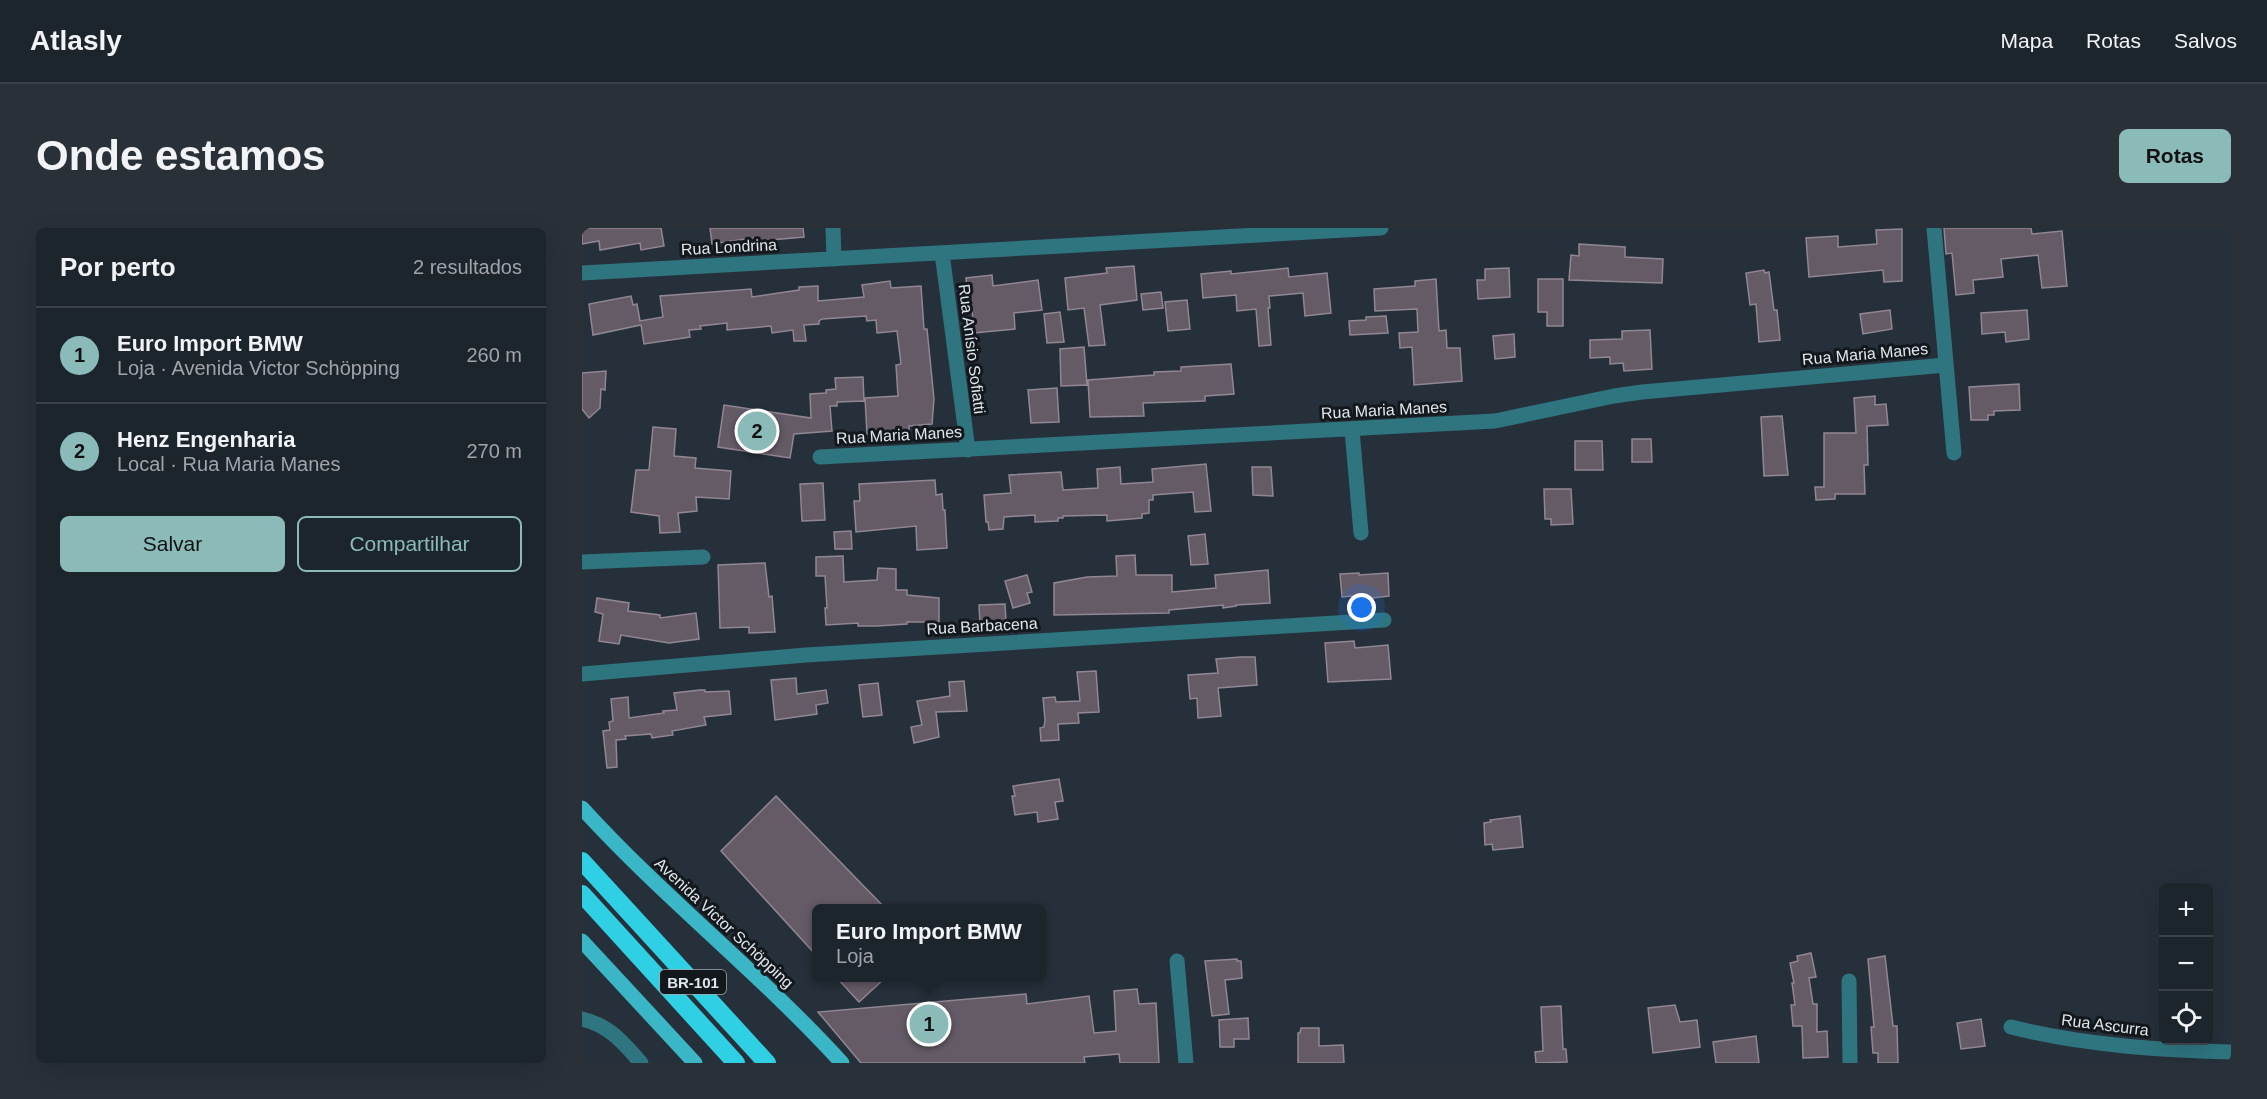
<!DOCTYPE html>
<html lang="pt">
<head>
<meta charset="utf-8">
<style>
  body { margin:0; font-family:Arial,sans-serif; background:#293038; color:#f1f3f6 }
  .controls { position:absolute; right:18px; bottom:18px; display:grid; overflow:hidden; border-radius:9px; box-shadow:0 6px 24px #0002 }
  .controls button { width:54px; height:54px; display:grid; place-items:center; padding:0; border:0; border-bottom:2px solid #3a4148; background:#1c242c; color:#f1f3f6; font:30px sans-serif }
  .you { position:absolute; left:780px; top:380px; width:21px; height:21px; margin:-15px; border:4px solid #fff; border-radius:50%; background:#1a73e8; box-shadow:0 0 0 9px #1a73e833 }
  .badge { display:grid; place-items:center; width:39px; height:39px; border-radius:50%; background:#8bbbb9; color:#111; font-size:20px; font-weight:700 }
  .pin { position:absolute; translate:-50% -50%; border:3px solid #fff; box-shadow:0 2px 6px #0006 }
  .popup { position:absolute; left:230px; top:676px; width:234px; height:78px; box-sizing:border-box; display:grid; place-content:center; border-radius:9px; background:#1c242c; filter:drop-shadow(0 2px 4px #0005); font-size:20px; white-space:nowrap; color:#a0a4a9 }
  .popup b { font-size:22px; color:#f1f3f6 }
  .popup::after { content:''; position:absolute; left:50%; top:100%; margin-left:-12px; border:12px solid transparent; border-top-color:#1c242c }
  .list { margin:0; padding:0; list-style:none }
  h2 { display:flex; justify-content:space-between; align-items:center; height:78px; margin:0; padding:0 24px; font-size:26px }
  h2 small { font-size:20px; font-weight:400; color:#a0a4a9 }
  .list li { display:grid; grid-template-columns:39px 1fr auto; gap:18px; align-items:center; box-sizing:border-box; height:96px; padding:0 24px; border-top:2px solid #3a4148 }
  .list b { display:block; font-size:22px; white-space:nowrap }
  .list p { margin:0; font-size:20px; white-space:nowrap; color:#a0a4a9 }
  .list em { font-size:20px; font-style:normal; color:#a0a4a9 }
  .actions { display:flex; gap:12px; padding:18px 24px }
  .actions a { flex:1; padding:14px 0; border:2px solid #8bbbb9; border-radius:9px; text-align:center; font-size:21px; color:#8bbbb9 }
  .actions .main { background:#8bbbb9; color:#111 }
  .icon { flex:none; width:33px; height:33px; fill:none; stroke:currentColor; stroke-width:2; stroke-linecap:round; stroke-linejoin:round }
  .map { position:relative; flex:none; width:1649px; height:835px; overflow:hidden; border-radius:9px }
  header { display:flex; align-items:center; gap:36px; box-sizing:border-box; height:84px; padding:0 30px; background:#1c242c; border-bottom:2px solid #3a4148 }
  header strong { font-size:28px }
  nav { display:flex; gap:33px; margin-inline-start:auto; font-size:21px }
  .intro { display:flex; align-items:center; justify-content:space-between; box-sizing:border-box; height:144px; padding:0 36px }
  h1 { margin:0; font-size:42px }
  .button { padding:15px 27px; border-radius:9px; background:#8bbbb9; color:#111; font-size:21px; font-weight:700 }
  main { display:flex; gap:36px; padding:0 36px }
  aside { flex:1; background:#1c242c; border-radius:9px; box-shadow:0 6px 24px #0002 }
  .map>svg:first-child { display:block }
  .building { fill:#655b67; stroke:#918693; stroke-width:1.5 }
  .lines { fill:none; stroke-linecap:round; stroke-linejoin:round }
  .minor { stroke:#2e757f; stroke-width:15 }
  .major { stroke:#3ab6c6; stroke-width:15 }
  .highway { stroke:#30d0e4; stroke-width:18 }
  .labels { text-anchor:middle; dominant-baseline:central; stroke-width:6; stroke-linejoin:round; paint-order:stroke }
  .shield { fill:#13181c; stroke:#a2a8ae; stroke-width:1.5 }
  .shield-label { font-size:15px; font-weight:bold; fill:#dfe6ed }
  .street-label { font-size:16px; fill:#dfe6ed; stroke:#13181c }
</style>
</head>
<body>
<header>
<strong>Atlasly</strong>
<nav><a>Mapa</a><a>Rotas</a><a>Salvos</a></nav>
</header>
<div class="intro"><h1>Onde estamos</h1><a class="button">Rotas</a></div>
<main>
<aside>
<h2>Por perto<small>2 resultados</small></h2>
<ul class="list">
<li><span class="badge">1</span><div><b>Euro Import BMW</b><p>Loja · Avenida Victor Schöpping</p></div><em>260 m</em></li>
<li><span class="badge">2</span><div><b>Henz Engenharia</b><p>Local · Rua Maria Manes</p></div><em>270 m</em></li>
</ul>
<div class="actions"><a class="main">Salvar</a><a>Compartilhar</a></div>
</aside>
<div class="map">
<svg width="1649" height="835" viewBox="0 0 1649 835">
  <rect width="100%" height="100%" fill="#26303a"/>
  <path class="building" d="M 0,0 L 79,0 L 82,18 L 59,22 L 58,15 L 18,22 L 17,13 L 0,16 Z
    M 128,0 L 221,0 L 222,9 L 176,13 L 176,9 L 130,16 Z
    M 1362,0 L 1449,0 L 1450,6 L 1480,3 L 1485,58 L 1460,60 L 1456,27 L 1419,31 L 1421,49 L 1391,52 L 1392,65 L 1374,67 L 1370,25 L 1364,26 Z
    M 1320,1 L 1320,53 L 1302,54 L 1301,42 L 1227,49 L 1224,10 L 1256,8 L 1256,19 L 1295,16 L 1294,2 Z
    M 997,16 L 1043,19 L 1043,29 L 1081,31 L 1080,55 L 987,52 L 989,27 L 997,28 Z
    M 552,38 L 555,72 L 518,77 L 523,117 L 507,118 L 502,80 L 486,82 L 483,50 L 525,45 L 524,40 Z
    M 706,40 L 707,49 L 745,45 L 749,85 L 723,88 L 721,65 L 687,68 L 688,80 L 686,80 L 689,117 L 677,118 L 674,81 L 655,83 L 654,67 L 621,70 L 619,46 L 649,43 L 649,46 Z
    M 927,40 L 928,69 L 896,71 L 895,52 L 903,52 L 903,41 Z
    M 1182,42 L 1183,45 L 1187,44 L 1192,82 L 1195,82 L 1198,112 L 1177,114 L 1174,76 L 1168,77 L 1164,45 Z
    M 410,47 L 411,58 L 456,52 L 460,82 L 432,85 L 433,101 L 392,105 L 390,82 L 387,83 L 384,50 Z
    M 854,51 L 857,103 L 864,102 L 865,120 L 878,120 L 880,153 L 832,157 L 830,119 L 818,120 L 817,105 L 836,104 L 835,81 L 793,83 L 792,61 L 833,58 L 833,53 Z
    M 956,51 L 981,51 L 981,98 L 965,98 L 965,84 L 956,84 Z
    M 308,53 L 309,60 L 339,58 L 342,101 L 345,101 L 352,171 L 350,196 L 327,198 L 327,203 L 285,206 L 283,170 L 316,168 L 314,137 L 319,136 L 315,103 L 295,105 L 294,92 L 285,93 L 284,88 L 240,91 L 237,93 L 237,96 L 222,97 L 224,113 L 212,113 L 211,102 L 190,105 L 189,98 L 145,102 L 145,95 L 118,98 L 119,101 L 107,102 L 108,109 L 62,116 L 59,97 L 11,107 L 7,76 L 49,68 L 51,77 L 55,76 L 58,93 L 81,89 L 78,68 L 169,61 L 170,69 L 217,62 L 217,59 L 236,58 L 236,73 L 282,69 L 280,57 Z
    M 579,64 L 581,80 L 561,82 L 559,66 Z
    M 605,72 L 608,101 L 586,103 L 583,74 Z
    M 1308,82 L 1310,101 L 1281,106 L 1278,86 Z
    M 1445,82 L 1447,111 L 1424,114 L 1423,104 L 1400,106 L 1399,85 Z
    M 478,84 L 482,114 L 465,115 L 462,86 Z
    M 804,88 L 806,105 L 768,107 L 767,93 L 784,92 L 784,89 Z
    M 1068,102 L 1070,141 L 1042,143 L 1041,135 L 1028,136 L 1028,129 L 1008,130 L 1008,112 L 1040,111 L 1040,103 Z
    M 932,106 L 933,129 L 913,131 L 911,108 Z
    M 502,119 L 505,157 L 479,158 L 478,121 Z
    M 649,136 L 652,166 L 623,168 L 623,173 L 561,175 L 562,188 L 508,189 L 506,152 L 572,147 L 572,144 L 599,143 L 599,139 Z
    M 24,143 L 23,162 L 19,161 L 18,180 L 7,190 L 0,181 L 0,145 Z
    M 281,149 L 282,173 L 255,174 L 255,178 L 248,178 L 250,203 L 212,206 L 208,230 L 136,219 L 142,177 L 229,190 L 228,166 L 244,165 L 244,162 L 254,161 L 253,150 Z
    M 1437,156 L 1438,182 L 1412,183 L 1412,187 L 1406,187 L 1406,192 L 1389,192 L 1387,159 Z
    M 475,160 L 477,194 L 449,195 L 446,162 Z
    M 1293,168 L 1293,177 L 1304,176 L 1306,197 L 1285,198 L 1286,237 L 1282,237 L 1283,266 L 1253,266 L 1253,271 L 1234,272 L 1233,259 L 1242,259 L 1242,205 L 1274,205 L 1272,170 Z
    M 1200,188 L 1206,247 L 1182,248 L 1179,189 Z
    M 71,199 L 94,201 L 92,228 L 114,230 L 113,240 L 149,243 L 147,271 L 114,269 L 115,283 L 96,285 L 98,304 L 78,305 L 77,288 L 49,284 L 54,242 L 67,242 Z
    M 1050,211 L 1069,211 L 1070,234 L 1050,234 Z
    M 993,213 L 1020,213 L 1021,242 L 993,242 Z
    M 624,236 L 629,283 L 613,284 L 611,264 L 571,267 L 571,272 L 567,272 L 567,285 L 560,286 L 560,290 L 525,293 L 525,287 L 481,288 L 481,290 L 476,290 L 476,293 L 453,294 L 453,287 L 422,289 L 421,301 L 407,302 L 406,294 L 404,294 L 402,267 L 429,265 L 427,247 L 479,244 L 481,262 L 516,260 L 515,241 L 538,239 L 539,256 L 571,254 L 570,241 Z
    M 670,239 L 689,239 L 691,268 L 671,267 Z
    M 353,252 L 354,267 L 360,266 L 361,282 L 363,282 L 365,320 L 335,322 L 334,298 L 274,304 L 272,273 L 278,273 L 277,256 Z
    M 241,255 L 243,292 L 220,293 L 218,256 Z
    M 962,261 L 989,261 L 991,296 L 969,297 L 969,291 L 963,291 Z
    M 269,303 L 270,321 L 253,321 L 252,304 Z
    M 623,306 L 626,336 L 609,337 L 606,308 Z
    M 553,327 L 554,347 L 590,347 L 590,364 L 634,360 L 633,347 L 686,342 L 688,375 L 654,377 L 654,378 L 641,380 L 641,377 L 587,382 L 587,385 L 472,387 L 472,355 L 505,349 L 535,348 L 534,328 Z
    M 261,328 L 262,354 L 295,352 L 296,340 L 314,341 L 314,362 L 325,362 L 325,367 L 357,370 L 357,394 L 325,394 L 325,396 L 295,398 L 276,398 L 276,395 L 244,397 L 243,380 L 245,380 L 243,348 L 234,348 L 234,329 Z
    M 183,335 L 187,369 L 190,368 L 193,404 L 167,405 L 167,399 L 138,400 L 136,337 Z
    M 777,345 L 777,347 L 806,345 L 807,368 L 782,371 L 782,367 L 760,369 L 758,346 Z
    M 445,347 L 450,364 L 445,365 L 448,375 L 431,380 L 423,353 Z
    M 15,370 L 47,375 L 46,383 L 78,387 L 78,390 L 114,385 L 117,411 L 87,415 L 39,407 L 37,416 L 17,413 L 21,386 L 13,384 Z
    M 423,376 L 424,393 L 398,397 L 397,377 Z
    M 772,413 L 773,420 L 806,417 L 809,451 L 746,454 L 743,415 Z
    M 659,429 L 673,429 L 675,457 L 636,460 L 639,488 L 616,490 L 615,470 L 608,471 L 606,447 L 636,445 L 634,431 Z
    M 514,443 L 517,484 L 496,485 L 497,495 L 476,496 L 477,512 L 459,513 L 458,500 L 462,499 L 463,492 L 461,470 L 473,469 L 474,474 L 498,473 L 495,444 Z
    M 214,450 L 215,466 L 244,462 L 246,475 L 234,477 L 235,486 L 193,492 L 189,452 Z
    M 382,453 L 385,483 L 354,484 L 357,509 L 332,515 L 329,499 L 340,497 L 335,473 L 368,468 L 367,454 Z
    M 296,455 L 300,487 L 281,489 L 277,457 Z
    M 118,462 L 123,462 L 123,464 L 147,463 L 149,486 L 122,489 L 124,497 L 90,503 L 91,507 L 70,510 L 69,506 L 43,508 L 44,511 L 34,512 L 35,539 L 25,540 L 21,503 L 28,502 L 27,494 L 31,493 L 29,471 L 46,469 L 47,490 L 82,485 L 81,483 L 95,482 L 92,465 Z
    M 477,551 L 481,573 L 473,574 L 476,591 L 456,594 L 455,584 L 433,587 L 430,568 L 433,568 L 431,558 Z
    M 194,568 L 304,681 L 234,681 L 234,727 L 139,623 Z
    M 938,588 L 941,619 L 911,622 L 910,616 L 903,617 L 902,595 L 909,594 L 908,592 Z
    M 1229,725 L 1234,749 L 1227,750 L 1231,776 L 1235,776 L 1235,804 L 1245,803 L 1246,829 L 1221,830 L 1220,798 L 1211,798 L 1209,777 L 1213,777 L 1210,755 L 1212,755 L 1208,735 L 1216,733 L 1215,728 Z
    M 1303,728 L 1311,798 L 1315,798 L 1316,835 L 1296,835 L 1296,825 L 1291,825 L 1289,799 L 1292,799 L 1286,731 Z
    M 655,731 L 655,733 L 659,733 L 660,750 L 643,752 L 647,786 L 630,788 L 623,733 Z
    M 255,750 L 303,750 L 277,774 Z
    M 555,761 L 557,776 L 574,775 L 577,835 L 538,835 L 537,826 L 502,829 L 503,835 L 279,835 L 236,784 L 444,766 L 445,776 L 507,768 L 512,805 L 534,803 L 532,763 Z
    M 1093,777 L 1098,794 L 1115,792 L 1118,819 L 1071,825 L 1066,780 Z
    M 979,778 L 981,821 L 984,821 L 985,834 L 954,835 L 953,824 L 961,823 L 959,779 Z
    M 666,790 L 667,811 L 652,811 L 652,819 L 638,819 L 637,792 Z
    M 1399,791 L 1403,818 L 1379,821 L 1375,795 Z
    M 719,800 L 737,800 L 737,818 L 761,817 L 762,835 L 716,835 L 716,805 L 718,805 Z
    M 1174,808 L 1177,835 L 1134,835 L 1131,814 Z"/>
  <g class="lines">
    <path class="minor" d="M 251,0 L 252,31
      M 1352,0 L 1372,225
      M 360,25 L 386,222
      M 0,45 L 799,0
      M 770,202 L 779,305
      M 238,229 L 913,193 L 1032,168 L 1060,164 L 1364,137
      M 0,334 L 121,329
      M 0,446 L 224,427 L 802,392
      M 595,733 L 604,835
      M 1267,753 L 1268,835
      M 0,791 C 27,797 42,815 59,835
      M 1429,799 C 1501,817 1575,822 1649,824"/>
    <path class="major" d="M 0,580 C 82,670 178,745 260,835
      M 0,713 L 113,835"/>
    <path class="highway" d="M 0,633 L 185,835
      M 0,666 L 154,835"/>
  </g>
  <g class="labels">
    <rect class="shield" x="78" y="742" width="66" height="24" rx="4.5"/>
    <g class="shield-label">
      <text x="111" y="754">BR-101</text>
    </g>
    <g class="street-label">
      <text transform="translate(147 19) rotate(-3)">Rua Londrina</text>
      <text transform="translate(390 121) rotate(83)">Rua Anísio Sofiatti</text>
      <text transform="translate(1283 126) rotate(-5)">Rua Maria Manes</text>
      <text transform="translate(802 182) rotate(-3)">Rua Maria Manes</text>
      <text transform="translate(317 207) rotate(-3)">Rua Maria Manes</text>
      <text transform="translate(400 398) rotate(-3)">Rua Barbacena</text>
      <text transform="translate(142 695) rotate(43)">Avenida Victor Schöpping</text>
      <text transform="translate(1523 797) rotate(7)">Rua Ascurra</text>
    </g>
  </g>
</svg>
<div class="controls">
<button>+</button>
<button>−</button>
<button><svg class="icon" aria-label="locate" viewBox="0 0 24 24"><circle cx="12" cy="12" r="6"/><path d="M12 2v4M12 18v4M2 12h4M18 12h4"/></svg></button>
</div>
<div class="you"></div>
<div class="pin badge" style="left:347px;top:796px">1</div>
<div class="popup"><b>Euro Import BMW</b>Loja</div>
<div class="pin badge" style="left:175px;top:203px">2</div>
</div>
</main>
</body>
</html>
